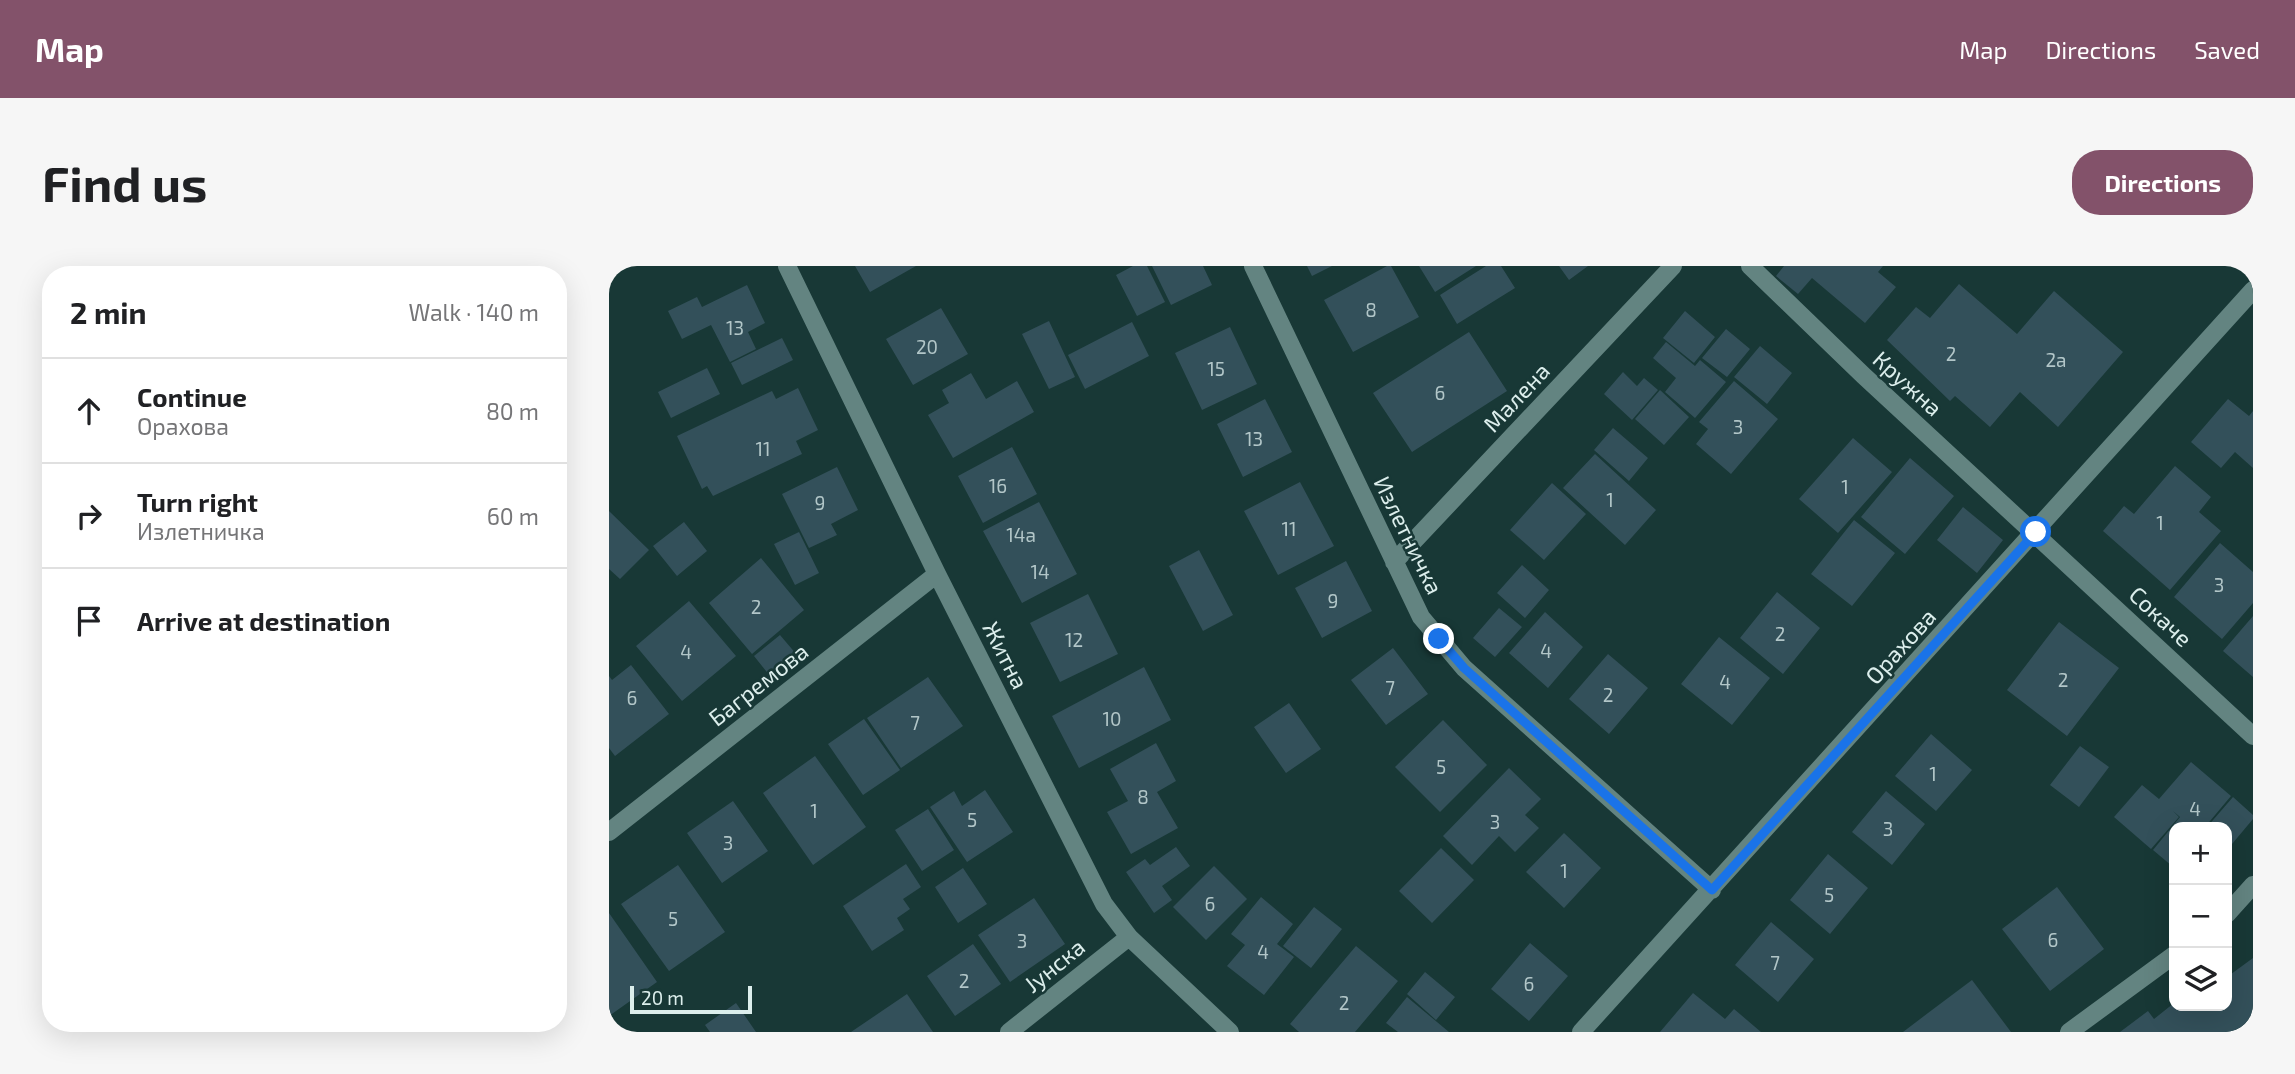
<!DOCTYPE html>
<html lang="en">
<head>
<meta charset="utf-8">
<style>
  body { margin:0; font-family:"Exo 2",sans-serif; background:#f6f6f6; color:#202124 }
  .controls { position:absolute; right:21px; bottom:21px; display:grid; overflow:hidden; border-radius:14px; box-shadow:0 7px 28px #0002 }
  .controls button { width:63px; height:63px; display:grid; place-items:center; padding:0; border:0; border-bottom:2px solid #e0e0e0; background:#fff; color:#202124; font:35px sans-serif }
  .scale { position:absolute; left:21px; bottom:18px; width:122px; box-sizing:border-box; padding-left:7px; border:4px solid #dceeec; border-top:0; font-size:19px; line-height:24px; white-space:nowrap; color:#dceeec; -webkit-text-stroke:5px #183836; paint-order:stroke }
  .stop { position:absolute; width:21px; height:21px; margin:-16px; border:5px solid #1a73e8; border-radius:50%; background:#fff }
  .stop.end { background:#1a73e8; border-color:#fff; box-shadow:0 2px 7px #0008 }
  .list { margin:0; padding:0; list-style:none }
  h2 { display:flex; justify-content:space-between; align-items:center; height:91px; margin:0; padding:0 28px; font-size:30px }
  h2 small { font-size:23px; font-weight:400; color:#757577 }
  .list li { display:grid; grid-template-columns:46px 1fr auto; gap:21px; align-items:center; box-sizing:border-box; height:105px; padding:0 28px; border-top:2px solid #e0e0e0 }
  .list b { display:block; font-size:26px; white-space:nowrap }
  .list p { margin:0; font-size:23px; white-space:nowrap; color:#757577 }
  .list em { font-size:23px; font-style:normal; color:#757577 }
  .icon { flex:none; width:38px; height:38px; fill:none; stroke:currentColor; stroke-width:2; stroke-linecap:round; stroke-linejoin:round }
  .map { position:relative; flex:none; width:1644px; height:766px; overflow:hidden; border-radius:28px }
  header { display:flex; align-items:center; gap:42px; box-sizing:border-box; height:98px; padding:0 35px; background:#83526a; color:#fff }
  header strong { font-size:33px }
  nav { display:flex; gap:38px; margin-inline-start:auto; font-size:24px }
  .intro { display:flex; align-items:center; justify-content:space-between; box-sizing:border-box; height:168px; padding:0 42px }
  h1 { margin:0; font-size:49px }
  .button { padding:18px 32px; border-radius:28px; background:#83526a; color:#fff; font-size:24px; font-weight:700 }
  main { display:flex; gap:42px; padding:0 42px }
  aside { flex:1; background:#fff; border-radius:28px; box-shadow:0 7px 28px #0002 }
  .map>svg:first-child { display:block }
  .building { fill:#33505a }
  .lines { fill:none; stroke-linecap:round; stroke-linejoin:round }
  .street { stroke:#638481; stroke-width:18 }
  .route { stroke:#1a73e8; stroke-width:9 }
  .labels { text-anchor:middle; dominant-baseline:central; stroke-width:5; stroke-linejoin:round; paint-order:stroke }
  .number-label { font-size:19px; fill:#b2c6c8 }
  .street-label { font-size:23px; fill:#dceeec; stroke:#183836 }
</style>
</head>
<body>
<header>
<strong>Map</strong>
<nav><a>Map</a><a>Directions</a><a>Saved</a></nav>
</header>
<div class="intro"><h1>Find us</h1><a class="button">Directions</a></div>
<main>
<aside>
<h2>2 min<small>Walk · 140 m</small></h2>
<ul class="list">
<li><svg class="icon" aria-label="ahead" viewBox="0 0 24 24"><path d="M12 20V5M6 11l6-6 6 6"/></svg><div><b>Continue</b><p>Орахова</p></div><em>80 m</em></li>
<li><svg class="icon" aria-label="right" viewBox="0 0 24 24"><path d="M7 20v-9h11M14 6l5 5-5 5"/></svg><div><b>Turn right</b><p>Излетничка</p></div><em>60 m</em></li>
<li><svg class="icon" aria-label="arrive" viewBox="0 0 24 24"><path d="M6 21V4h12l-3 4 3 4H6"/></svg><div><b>Arrive at destination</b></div></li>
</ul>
</aside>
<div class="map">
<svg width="1644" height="766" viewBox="0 0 1644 766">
  <rect width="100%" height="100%" fill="#183836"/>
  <path class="building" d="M 246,0 L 307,0 L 261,26 Z
    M 524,0 L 538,0 L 556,36 L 528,50 L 507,9 Z
    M 543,0 L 594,0 L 603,19 L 562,39 Z
    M 698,0 L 723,0 L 703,10 Z
    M 778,0 L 782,0 L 810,51 L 744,86 L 715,34 Z
    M 810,0 L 867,0 L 826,26 Z
    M 877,0 L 892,0 L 906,22 L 848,58 L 831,29 Z
    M 950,0 L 979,0 L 960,14 Z
    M 1175,0 L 1274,0 L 1269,6 L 1287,21 L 1256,57 L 1203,12 L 1189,28 L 1167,10 Z
    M 1350,18 L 1408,68 L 1445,25 L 1514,86 L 1449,161 L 1411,126 L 1381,161 L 1346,130 L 1341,135 L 1278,74 L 1307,41 L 1321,52 Z
    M 138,19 L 156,57 L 139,66 L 147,83 L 121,96 L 102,59 L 73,73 L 59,45 L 88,31 L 93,41 Z
    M 332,42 L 359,88 L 304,119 L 277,73 Z
    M 1076,45 L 1106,71 L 1085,97 L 1054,72 Z
    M 440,55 L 466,111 L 440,123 L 413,68 Z
    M 523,56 L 540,90 L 476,123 L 459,89 Z
    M 621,61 L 648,118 L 593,144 L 566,87 Z
    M 1117,63 L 1141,83 L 1118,111 L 1093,92 Z
    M 860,66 L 898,125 L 803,186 L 764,127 Z
    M 173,72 L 184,94 L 133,119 L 122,97 Z
    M 1057,76 L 1086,100 L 1091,94 L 1117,116 L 1086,152 L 1056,126 L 1067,112 L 1044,92 Z
    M 1151,80 L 1183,107 L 1158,138 L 1125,111 Z
    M 98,102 L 111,128 L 62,152 L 49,126 Z
    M 1014,106 L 1028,120 L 1035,112 L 1049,124 L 1023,154 L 995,128 Z
    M 362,107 L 377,133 L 408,115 L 425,146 L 344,192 L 319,149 L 340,137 L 333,124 Z
    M 1125,115 L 1169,153 L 1122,208 L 1087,178 L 1099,163 L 1090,156 Z
    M 189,122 L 209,164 L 187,175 L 193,188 L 104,230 L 98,220 L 93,223 L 68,170 L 163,125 L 167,133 Z
    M 1051,124 L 1080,151 L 1055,179 L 1026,153 Z
    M 656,133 L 683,186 L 634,211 L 608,158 Z
    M 1619,133 L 1640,150 L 1644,145 L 1644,202 L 1626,186 L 1612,202 L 1582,176 Z
    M 1004,162 L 1039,192 L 1020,215 L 985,184 Z
    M 1244,172 L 1283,206 L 1229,267 L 1190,233 Z
    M 403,181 L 428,228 L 374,257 L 349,210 Z
    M 986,188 L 1047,244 L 1016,279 L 954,222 Z
    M 1301,192 L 1345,230 L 1296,288 L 1252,251 Z
    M 1566,200 L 1602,231 L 1590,246 L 1612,265 L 1561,324 L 1494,265 L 1515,240 L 1525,248 Z
    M 228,201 L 249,244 L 222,258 L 228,269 L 200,282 L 173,228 Z
    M 691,216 L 725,280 L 669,309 L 635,245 Z
    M 943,217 L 977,248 L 935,294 L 901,264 Z
    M 430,236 L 468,308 L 413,337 L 374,265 Z
    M 1354,241 L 1394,274 L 1368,307 L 1328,274 Z
    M 0,245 L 40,284 L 11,313 L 0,303 Z
    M 1245,254 L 1286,287 L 1243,340 L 1202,308 Z
    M 75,256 L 98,285 L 68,310 L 44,280 Z
    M 190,266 L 210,307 L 186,319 L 165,278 Z
    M 1611,277 L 1644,306 L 1644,337 L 1613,373 L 1565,331 Z
    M 590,284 L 624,349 L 594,365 L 560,300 Z
    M 152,292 L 195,344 L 143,388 L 100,337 Z
    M 737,295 L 763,345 L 713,372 L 686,322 Z
    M 913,299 L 940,324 L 916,352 L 888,327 Z
    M 1168,326 L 1211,362 L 1174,408 L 1131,372 Z
    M 479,328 L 509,388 L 451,416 L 421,357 Z
    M 80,335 L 127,390 L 73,435 L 27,380 Z
    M 890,342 L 913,361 L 886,391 L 864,372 Z
    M 936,346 L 974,381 L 939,422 L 900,387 Z
    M 1644,350 L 1644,411 L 1614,385 Z
    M 1450,356 L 1510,402 L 1458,470 L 1398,424 Z
    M 171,369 L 188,389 L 161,410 L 145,390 Z
    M 1110,371 L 1161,412 L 1123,459 L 1072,418 Z
    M 784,382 L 819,428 L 777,459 L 742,414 Z
    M 999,388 L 1039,422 L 1000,468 L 960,433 Z
    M 22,399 L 60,448 L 6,490 L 0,482 L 0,410 L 3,414 Z
    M 535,401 L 562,454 L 470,502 L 443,450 Z
    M 319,411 L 354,460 L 292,502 L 258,452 Z
    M 680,437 L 712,483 L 677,507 L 645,461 Z
    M 255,453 L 291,504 L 254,529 L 219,478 Z
    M 834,454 L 878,499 L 831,546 L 786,501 Z
    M 1322,468 L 1363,504 L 1327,545 L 1286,510 Z
    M 547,477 L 567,515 L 548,526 L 569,562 L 522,588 L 498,546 L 519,535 L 501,503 Z
    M 1471,480 L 1500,501 L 1470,541 L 1441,519 Z
    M 206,490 L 257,561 L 204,599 L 154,527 Z
    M 1582,496 L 1622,530 L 1596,561 L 1565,561 L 1563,600 L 1544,584 L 1571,551 L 1564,545 L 1570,551 L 1542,583 L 1505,551 L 1533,519 L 1550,533 Z
    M 900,502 L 932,533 L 916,549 L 930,562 L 906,586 L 890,570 L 863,599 L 834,570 Z
    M 376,524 L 404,566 L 358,596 L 321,541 L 345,525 L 353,540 Z
    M 1277,525 L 1316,558 L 1283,599 L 1243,566 Z
    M 1624,531 L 1644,549 L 1644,553 L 1618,584 L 1618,561 L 1598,561 Z
    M 124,535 L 159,585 L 113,617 L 78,567 Z
    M 319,543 L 345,584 L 313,605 L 286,564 Z
    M 955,567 L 992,602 L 955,642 L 917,606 Z
    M 567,581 L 581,600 L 553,620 L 563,634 L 545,647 L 517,606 L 536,593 L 541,599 Z
    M 832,582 L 865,614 L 823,657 L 790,625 Z
    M 1219,588 L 1259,622 L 1221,668 L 1181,634 Z
    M 297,598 L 312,621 L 294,633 L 301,643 L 288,652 L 295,664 L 263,685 L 234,640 Z
    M 69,599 L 116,666 L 60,705 L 12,638 Z
    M 605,600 L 638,633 L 597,674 L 564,641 Z
    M 354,602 L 378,638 L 349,657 L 326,621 Z
    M 1448,621 L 1495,683 L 1441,725 L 1393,663 Z
    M 652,631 L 684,658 L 668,678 L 685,691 L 655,729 L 618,700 L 636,679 L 622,668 Z
    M 425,632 L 456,678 L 401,716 L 369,669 Z
    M 705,641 L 733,663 L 702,702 L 674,680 Z
    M 0,647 L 48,716 L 0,750 Z
    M 1162,656 L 1205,693 L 1169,736 L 1126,699 Z
    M 921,677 L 959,710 L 920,755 L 882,723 Z
    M 364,678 L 392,718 L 346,750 L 318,710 Z
    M 747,680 L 789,715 L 746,766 L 690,766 L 681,758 Z
    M 1644,692 L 1644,766 L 1511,766 L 1539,745 L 1545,753 L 1565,737 L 1618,740 L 1618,711 Z
    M 816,706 L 846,731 L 827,754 L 798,728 Z
    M 1363,714 L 1402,766 L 1294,766 L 1319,747 Z
    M 1084,727 L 1116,753 L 1125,743 L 1152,766 L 1051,766 Z
    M 298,728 L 324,766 L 242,766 Z
    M 798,731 L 840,766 L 789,766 L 777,757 Z
    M 127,737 L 147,766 L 101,766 L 96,759 Z"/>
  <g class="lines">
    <path class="street" d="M 178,0 L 328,308 L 495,638 L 520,671 L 621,766
      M 644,0 L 812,351 L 855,402 L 1103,624
      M 1141,0 L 1255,110 L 1644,470
      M 785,296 L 1064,0
      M 0,566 L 328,308
      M 1618,648 L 1644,619
      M 400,766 L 520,671
      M 972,766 L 1644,24
      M 1460,766 L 1565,689"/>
  </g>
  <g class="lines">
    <path class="route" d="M 830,373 L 855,402 L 1103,624 L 1427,266"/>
  </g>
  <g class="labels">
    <g class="number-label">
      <text x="762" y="43">8</text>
      <text x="126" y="61">13</text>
      <text x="318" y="80">20</text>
      <text x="1342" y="87">2</text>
      <text x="1447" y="93">2a</text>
      <text x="607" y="102">15</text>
      <text x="831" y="126">6</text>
      <text x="1129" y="160">3</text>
      <text x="645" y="172">13</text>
      <text x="154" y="182">11</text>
      <text x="389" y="219">16</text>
      <text x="1236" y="220">1</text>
      <text x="1001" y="233">1</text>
      <text x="211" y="236">9</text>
      <text x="1551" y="256">1</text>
      <text x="680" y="262">11</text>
      <text x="412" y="268">14a</text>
      <text x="431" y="305">14</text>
      <text x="1610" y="318">3</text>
      <text x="724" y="334">9</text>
      <text x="147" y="340">2</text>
      <text x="1171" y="367">2</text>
      <text x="465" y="373">12</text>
      <text x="937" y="384">4</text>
      <text x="77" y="385">4</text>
      <text x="1454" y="413">2</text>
      <text x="1116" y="415">4</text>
      <text x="781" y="421">7</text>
      <text x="999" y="428">2</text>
      <text x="23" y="431">6</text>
      <text x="503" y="452">10</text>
      <text x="306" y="456">7</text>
      <text x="832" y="500">5</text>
      <text x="1324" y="507">1</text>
      <text x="534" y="530">8</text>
      <text x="1586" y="542">4</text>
      <text x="205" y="544">1</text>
      <text x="363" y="553">5</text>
      <text x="886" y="555">3</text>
      <text x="1279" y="562">3</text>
      <text x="119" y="576">3</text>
      <text x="955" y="604">1</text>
      <text x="1220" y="628">5</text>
      <text x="601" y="637">6</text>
      <text x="64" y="652">5</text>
      <text x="1444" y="673">6</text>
      <text x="413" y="674">3</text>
      <text x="654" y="685">4</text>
      <text x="1166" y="696">7</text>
      <text x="355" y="714">2</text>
      <text x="920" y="717">6</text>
      <text x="735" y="736">2</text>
    </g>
    <g class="street-label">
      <text transform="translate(1299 117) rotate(42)">Кружна</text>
      <text transform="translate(907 131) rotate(-47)">Малена</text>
      <text transform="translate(800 269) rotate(64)">Излетничка</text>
      <text transform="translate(1552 350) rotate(43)">Сокаче</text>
      <text transform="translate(1291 380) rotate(-48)">Орахова</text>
      <text transform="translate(397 389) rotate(63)">Житна</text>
      <text transform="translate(149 418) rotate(-38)">Багремова</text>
      <text transform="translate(445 699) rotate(-39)">Јунска</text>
    </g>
  </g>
</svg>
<div class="controls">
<button>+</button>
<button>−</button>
<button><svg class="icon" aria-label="layers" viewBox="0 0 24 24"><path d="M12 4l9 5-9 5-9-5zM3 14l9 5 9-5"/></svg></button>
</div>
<div class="scale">20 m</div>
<div class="stop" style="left:1427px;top:266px"></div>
<div class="stop end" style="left:830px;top:373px"></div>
</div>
</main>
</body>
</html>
